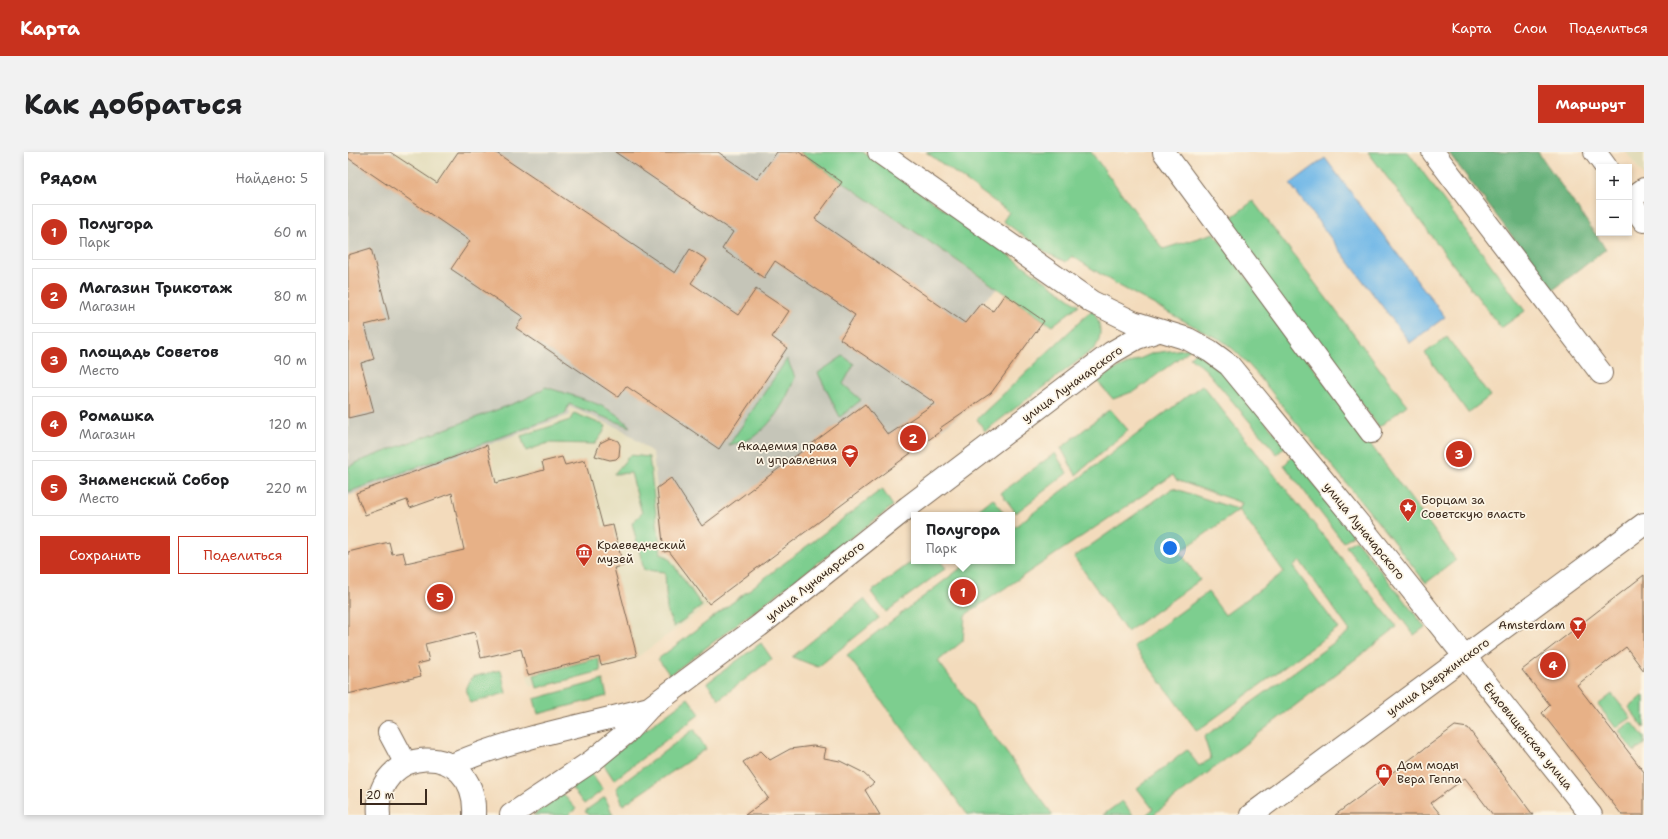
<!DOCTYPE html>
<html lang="ru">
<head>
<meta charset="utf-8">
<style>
  body { margin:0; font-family:"Shantell Sans",sans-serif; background:#f2f2f2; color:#202124 }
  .controls { position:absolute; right:12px; top:12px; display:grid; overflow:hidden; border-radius:0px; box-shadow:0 2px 6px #0003 }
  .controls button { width:36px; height:36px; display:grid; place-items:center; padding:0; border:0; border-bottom:1px solid #e0e0e0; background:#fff; color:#202124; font:20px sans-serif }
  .scale { position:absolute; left:12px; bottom:10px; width:67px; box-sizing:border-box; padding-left:4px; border:2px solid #3b2a1e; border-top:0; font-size:11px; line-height:14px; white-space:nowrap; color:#3b2a1e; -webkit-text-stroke:3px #fcf5e5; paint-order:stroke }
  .you { position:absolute; left:822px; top:396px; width:14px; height:14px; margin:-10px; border:3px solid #fff; border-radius:50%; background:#1a73e8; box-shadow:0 0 0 6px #1a73e833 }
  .badge { display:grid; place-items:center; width:26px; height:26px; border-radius:50%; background:#c8321e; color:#fff; font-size:13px; font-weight:700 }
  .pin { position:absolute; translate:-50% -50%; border:2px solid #fff; box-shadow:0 1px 4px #0006 }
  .popup { position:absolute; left:563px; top:360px; width:104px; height:52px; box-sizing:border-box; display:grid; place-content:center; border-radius:0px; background:#fff; filter:drop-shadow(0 1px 3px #0005); font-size:13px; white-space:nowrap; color:#757577 }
  .popup b { font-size:15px; color:#202124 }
  .popup::after { content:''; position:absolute; left:50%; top:100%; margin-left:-8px; border:8px solid transparent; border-top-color:#fff }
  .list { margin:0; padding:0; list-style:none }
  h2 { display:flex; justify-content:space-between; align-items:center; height:52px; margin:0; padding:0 16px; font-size:17px }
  h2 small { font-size:13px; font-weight:400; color:#757577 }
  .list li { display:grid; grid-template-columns:26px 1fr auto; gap:12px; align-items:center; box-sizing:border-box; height:56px; margin:0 8px 8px; padding:0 8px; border:1px solid #e0e0e0; border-radius:0px }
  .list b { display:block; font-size:15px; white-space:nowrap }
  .list p { margin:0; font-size:13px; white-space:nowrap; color:#757577 }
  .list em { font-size:13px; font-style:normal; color:#757577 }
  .actions { display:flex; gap:8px; padding:12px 16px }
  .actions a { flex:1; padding:9px 0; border:1px solid #c8321e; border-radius:0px; text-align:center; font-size:14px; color:#c8321e }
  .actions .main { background:#c8321e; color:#fff }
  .map { position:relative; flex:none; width:1296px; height:663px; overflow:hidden; border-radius:0px }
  header { display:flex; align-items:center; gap:24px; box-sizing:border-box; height:56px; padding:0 20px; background:#c8321e; color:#fff }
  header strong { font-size:19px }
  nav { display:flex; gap:22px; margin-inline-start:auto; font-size:14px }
  .intro { display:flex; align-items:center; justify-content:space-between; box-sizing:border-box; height:96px; padding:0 24px }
  h1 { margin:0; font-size:28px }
  .button { padding:10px 18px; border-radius:0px; background:#c8321e; color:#fff; font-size:14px; font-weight:700 }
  main { display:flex; gap:24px; padding:0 24px }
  aside { flex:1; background:#fff; border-radius:0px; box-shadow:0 2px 6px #0003 }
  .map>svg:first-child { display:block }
  .built { fill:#e2dcba }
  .industrial { fill:#c5c5b8 }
  .green { fill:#7dce8f; stroke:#5c7c56 }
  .forest { fill:#66b17a; stroke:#506e4c }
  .water { fill:#70b7e7; stroke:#567082 }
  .building { fill:#e7b187 }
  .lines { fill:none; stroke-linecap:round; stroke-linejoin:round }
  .minor-casing { stroke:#7b6855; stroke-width:24 }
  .major-casing { stroke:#7b6855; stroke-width:24 }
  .minor { stroke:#fff; stroke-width:22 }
  .major { stroke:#fff; stroke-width:22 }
  .labels { text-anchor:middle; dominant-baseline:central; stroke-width:3.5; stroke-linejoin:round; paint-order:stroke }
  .street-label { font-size:12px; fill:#3b2a1e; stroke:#fcf5e5 }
  .poi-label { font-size:12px; fill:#3b2a1e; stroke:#fcf5e5; text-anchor:start }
</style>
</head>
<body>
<header>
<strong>Карта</strong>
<nav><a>Карта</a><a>Слои</a><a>Поделиться</a></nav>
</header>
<div class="intro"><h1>Как добраться</h1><a class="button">Маршрут</a></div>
<main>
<aside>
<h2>Рядом<small>Найдено: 5</small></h2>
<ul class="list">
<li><span class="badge">1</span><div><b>Полугора</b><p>Парк</p></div><em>60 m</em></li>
<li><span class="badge">2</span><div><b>Магазин Трикотаж</b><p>Магазин</p></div><em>80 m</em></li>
<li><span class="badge">3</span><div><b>площадь Советов</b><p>Место</p></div><em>90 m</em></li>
<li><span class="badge">4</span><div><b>Ромашка</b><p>Магазин</p></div><em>120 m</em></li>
<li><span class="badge">5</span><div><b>Знаменский Собор</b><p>Место</p></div><em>220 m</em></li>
</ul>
<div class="actions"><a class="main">Сохранить</a><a>Поделиться</a></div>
</aside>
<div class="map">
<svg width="1296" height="663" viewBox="0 0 1296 663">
  <rect width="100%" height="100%" fill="#fcf5e5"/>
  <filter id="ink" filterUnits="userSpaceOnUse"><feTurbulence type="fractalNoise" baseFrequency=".025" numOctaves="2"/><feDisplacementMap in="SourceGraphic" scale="8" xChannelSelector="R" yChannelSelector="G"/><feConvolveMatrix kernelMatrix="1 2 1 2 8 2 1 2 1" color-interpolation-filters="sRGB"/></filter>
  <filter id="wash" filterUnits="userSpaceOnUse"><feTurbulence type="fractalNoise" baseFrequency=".012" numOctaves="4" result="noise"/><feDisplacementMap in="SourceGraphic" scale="16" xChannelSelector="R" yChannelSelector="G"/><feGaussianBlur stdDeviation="0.9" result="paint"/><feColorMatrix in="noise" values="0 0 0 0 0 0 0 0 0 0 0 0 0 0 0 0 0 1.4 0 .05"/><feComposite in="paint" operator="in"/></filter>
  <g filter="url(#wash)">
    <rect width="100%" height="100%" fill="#f3dbbc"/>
    <path class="built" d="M 43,0 L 146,0 L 114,47 Z
      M 1278,0 L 1296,0 L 1296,25 Z
      M 221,255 L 275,278 L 305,301 L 316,400 L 320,400 L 361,453 L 288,506 L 182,535 L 169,480 L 161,382 L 141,292 L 222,263 Z"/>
    <path class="industrial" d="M 0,0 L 43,0 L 113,47 L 146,0 L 451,0 L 649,137 L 633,151 L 678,183 L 665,201 L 670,205 L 644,239 L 361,452 L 321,399 L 316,401 L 305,301 L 275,278 L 221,255 L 222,263 L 0,344 Z"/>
    <path class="green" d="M 451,0 L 515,0 L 731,153 L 704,174 Z
      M 578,0 L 743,0 L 815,97 L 866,81 L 1108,408 L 1078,431 C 1032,372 985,314 937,257 C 921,237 886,189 862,183 L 768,132 L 724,104 L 718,110 L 699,101 L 655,69 L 661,60 Z
      M 1020,0 L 1060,0 L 1177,159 L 1153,176 Z
      M 905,49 L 1059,253 L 1031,275 L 876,71 Z
      M 744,158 C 753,170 755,183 747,196 L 637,279 L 629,267 Z
      M 1099,185 L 1142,244 L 1120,261 L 1077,201 Z
      M 844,196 L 789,238 L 765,247 L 749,229 L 764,219 L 805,201 Z
      M 850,197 L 861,203 L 938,294 L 929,302 L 858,218 L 842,205 Z
      M 495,204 L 506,212 L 495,232 L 513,248 L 492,265 L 470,221 Z
      M 439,207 L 447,225 C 438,249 425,273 402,287 C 396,290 388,291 381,293 Z
      M 854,233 L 1049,475 L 805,663 L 798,663 L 805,657 L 789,636 L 839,598 L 851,614 L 863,607 L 856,585 L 1002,479 L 952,409 L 945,415 L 990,476 L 849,579 L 786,494 L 860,440 L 877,463 L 936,420 L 891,358 L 832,400 L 852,428 L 779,480 L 726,405 L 825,336 L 891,358 L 894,351 L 828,328 L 825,323 L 617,463 L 615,489 L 590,509 L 705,663 L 620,663 L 499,503 L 622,409 L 664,409 L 664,377 Z
      M 198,235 C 226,245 263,251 282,275 L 221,252 L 217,262 L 0,340 L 0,315 L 12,309 L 175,248 Z
      M 762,257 L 780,278 L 728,323 L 713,296 Z
      M 226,261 L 258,274 L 255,281 L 247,292 L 200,291 L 178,299 L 173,284 L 222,268 Z
      M 707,301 L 719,321 L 668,361 L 653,341 Z
      M 282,303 L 301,305 L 313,402 L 320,405 L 354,454 L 326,475 L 319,459 L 317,420 L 296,418 L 284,371 L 294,361 L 283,321 L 266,322 Z
      M 945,304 L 1005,383 L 995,390 L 936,313 Z
      M 534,337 L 545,354 L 322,523 L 310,507 Z
      M 645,346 L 657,363 L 624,363 Z
      M 1008,388 L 1077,475 L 1066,483 L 998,394 Z
      M 566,408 L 592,409 L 598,416 L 538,460 L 523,440 Z
      M 516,447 L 531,466 L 470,515 L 444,505 Z
      M 413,491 L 424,507 L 371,547 L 359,531 Z
      M 250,506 L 253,519 L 189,536 L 186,523 Z
      M 153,518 L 158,541 L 122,551 L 118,537 L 124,525 Z
      M 255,528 L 259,544 L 190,562 L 186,547 Z
      M 1264,542 L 1283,566 L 1268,576 L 1250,553 Z
      M 1296,543 L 1296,576 L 1281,556 Z
      M 340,546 L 352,562 L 266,628 L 254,610 Z
      M 1284,570 L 1296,585 L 1296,592 L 1286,600 L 1271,579 Z
      M 346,577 L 358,597 L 275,653 L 268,636 Z
      M 242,620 L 255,638 L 236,652 L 223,635 Z
      M 215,642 L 228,657 L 220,663 L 185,663 Z
      M 257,645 L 265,663 L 240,663 L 237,659 Z
      M 774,649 L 785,663 L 755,663 Z"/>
    <path class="forest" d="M 1100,0 L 1190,0 L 1258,97 L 1205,138 Z"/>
    <path class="water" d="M 977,6 L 1097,165 L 1062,191 L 942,32 Z"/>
    <g id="blocks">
      <path class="building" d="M 0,0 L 42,0 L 89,31 L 110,0 L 147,0 L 327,121 L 342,97 L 359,108 L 343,131 L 390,163 L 408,137 L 441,159 L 424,185 L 439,196 L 371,297 L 278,234 L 270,245 L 168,176 L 175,165 L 103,117 L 122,89 L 0,6 Z
        M 267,0 L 370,0 L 409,27 L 429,0 L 451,0 L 494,30 L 467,67 L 617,171 L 633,151 L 645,159 L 657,142 L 696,169 L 643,241 L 592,276 L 594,278 L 579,289 L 361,452 L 321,399 L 316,400 L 309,336 L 323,326 L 354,374 L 517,252 L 540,283 L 587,251 L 492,187 L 507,163 L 427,109 L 416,126 L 374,97 L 385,80 Z
        M 23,96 L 41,167 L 17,173 L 26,207 L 13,211 L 26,260 L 0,266 L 0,103 Z
        M 262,286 L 270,289 L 272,293 L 271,304 L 268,307 L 262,308 L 247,304 L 252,291 Z
        M 139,293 L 148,331 L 196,318 L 194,310 L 214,305 L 217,313 L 237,308 L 255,375 L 265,373 L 275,414 L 266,416 L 289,504 L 253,513 L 251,505 L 180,523 L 173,497 L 133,506 L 127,480 L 77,492 L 81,509 L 69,512 L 73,524 L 0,542 L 0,400 L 41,390 L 44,402 L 55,400 L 58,411 L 116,398 L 104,341 L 62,356 L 59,348 L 17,363 L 8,341 Z
        M 1296,423 L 1296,519 L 1278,495 L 1229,533 L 1296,620 L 1296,663 L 1274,663 L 1194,561 L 1202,553 L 1174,518 Z
        M 1107,574 L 1120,576 L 1185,663 L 1145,663 L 1117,626 L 1083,651 L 1093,663 L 987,663 Z
        M 465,594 L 478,596 L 476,606 L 492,609 L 514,620 L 526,631 L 517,638 L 532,663 L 397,663 L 420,646 L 395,610 L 413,599 L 422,608 L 442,597 Z"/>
    </g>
  </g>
  <g filter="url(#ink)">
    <use href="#blocks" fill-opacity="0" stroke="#7b6855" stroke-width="1"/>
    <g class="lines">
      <g class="minor-casing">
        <path id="minor" d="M 531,0 L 744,150 L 785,170 L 840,187 L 862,199 L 881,213 L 1016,378 L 1243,663
          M 816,0 L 1023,280
          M 1085,0 L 1253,221
          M 1281,48 L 1296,37
          M 41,580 L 58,612
          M 104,613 C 166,585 235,574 301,556
          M 31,663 C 24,593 130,585 126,663
          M 163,663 L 244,609 L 278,581 L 301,556 L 411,474 L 560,355 L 763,201 L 789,186 L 810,179"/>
      </g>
      <g class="major-casing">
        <path id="major" d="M 1247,0 L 1258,15
          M 1281,48 L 1296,69
          M 903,663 L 1296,372"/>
      </g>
      <use href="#minor" class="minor"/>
      <use href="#major" class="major"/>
    </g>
  </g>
  <defs>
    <g id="university-pin" transform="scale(0.9)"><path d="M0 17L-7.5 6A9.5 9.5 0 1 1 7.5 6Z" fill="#c8321e" stroke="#fcf5e5"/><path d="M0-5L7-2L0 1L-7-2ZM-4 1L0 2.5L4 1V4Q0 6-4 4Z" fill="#fff"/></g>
    <g id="sight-pin" transform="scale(0.9)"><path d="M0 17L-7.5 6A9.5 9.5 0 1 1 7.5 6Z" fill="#c8321e" stroke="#fcf5e5"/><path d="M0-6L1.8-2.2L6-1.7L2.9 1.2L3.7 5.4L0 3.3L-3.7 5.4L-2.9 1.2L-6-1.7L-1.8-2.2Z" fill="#fff"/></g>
    <g id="museum-pin" transform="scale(0.9)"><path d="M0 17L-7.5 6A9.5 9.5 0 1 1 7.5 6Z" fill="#c8321e" stroke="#fcf5e5"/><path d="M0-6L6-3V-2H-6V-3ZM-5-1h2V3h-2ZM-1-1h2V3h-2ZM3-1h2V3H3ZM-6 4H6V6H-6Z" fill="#fff"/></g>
    <g id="bar-pin" transform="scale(0.9)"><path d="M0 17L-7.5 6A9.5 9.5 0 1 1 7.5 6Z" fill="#c8321e" stroke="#fcf5e5"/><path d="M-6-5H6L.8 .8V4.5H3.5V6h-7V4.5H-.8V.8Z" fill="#fff"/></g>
    <g id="shop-pin" transform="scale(0.9)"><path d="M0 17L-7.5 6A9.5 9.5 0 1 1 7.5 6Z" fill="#c8321e" stroke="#fcf5e5"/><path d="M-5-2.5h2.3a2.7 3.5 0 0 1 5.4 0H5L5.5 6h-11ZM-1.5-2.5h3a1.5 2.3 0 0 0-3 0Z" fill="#fff"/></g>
  </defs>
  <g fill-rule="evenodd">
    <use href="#university-pin" x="502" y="301"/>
    <use href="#sight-pin" x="1060" y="355"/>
    <use href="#museum-pin" x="236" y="400"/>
    <use href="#bar-pin" x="1230" y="473"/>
    <use href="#shop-pin" x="1036" y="620"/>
  </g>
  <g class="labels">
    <g class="street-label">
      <text transform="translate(724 232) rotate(-36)">улица Луначарского</text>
      <text transform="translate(1016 379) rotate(51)">улица Луначарского</text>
      <text transform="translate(467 429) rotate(-38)">улица Луначарского</text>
      <text transform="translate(1090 525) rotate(-36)">улица Дзержинского</text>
      <text transform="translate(1180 584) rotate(51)">Ендовищенская улица</text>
    </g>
    <g class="poi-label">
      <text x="489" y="294" text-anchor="end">Академия права<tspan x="489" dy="14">и управления</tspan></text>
      <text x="1073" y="348">Борцам за<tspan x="1073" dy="14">Советскую власть</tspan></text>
      <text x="249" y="393">Краеведческий<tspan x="249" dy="14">музей</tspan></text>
      <text x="1217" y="473" text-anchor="end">Amsterdam</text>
      <text x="1049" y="613">Дом моды<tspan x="1049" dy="14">Вера Геппа</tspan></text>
    </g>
  </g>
</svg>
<div class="controls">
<button>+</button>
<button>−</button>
</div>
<div class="scale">20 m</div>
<div class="you"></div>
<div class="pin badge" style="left:615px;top:440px">1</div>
<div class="popup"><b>Полугора</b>Парк</div>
<div class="pin badge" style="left:565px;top:286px">2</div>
<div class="pin badge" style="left:1111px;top:302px">3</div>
<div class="pin badge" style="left:1205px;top:513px">4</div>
<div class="pin badge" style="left:92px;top:445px">5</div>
</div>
</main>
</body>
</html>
